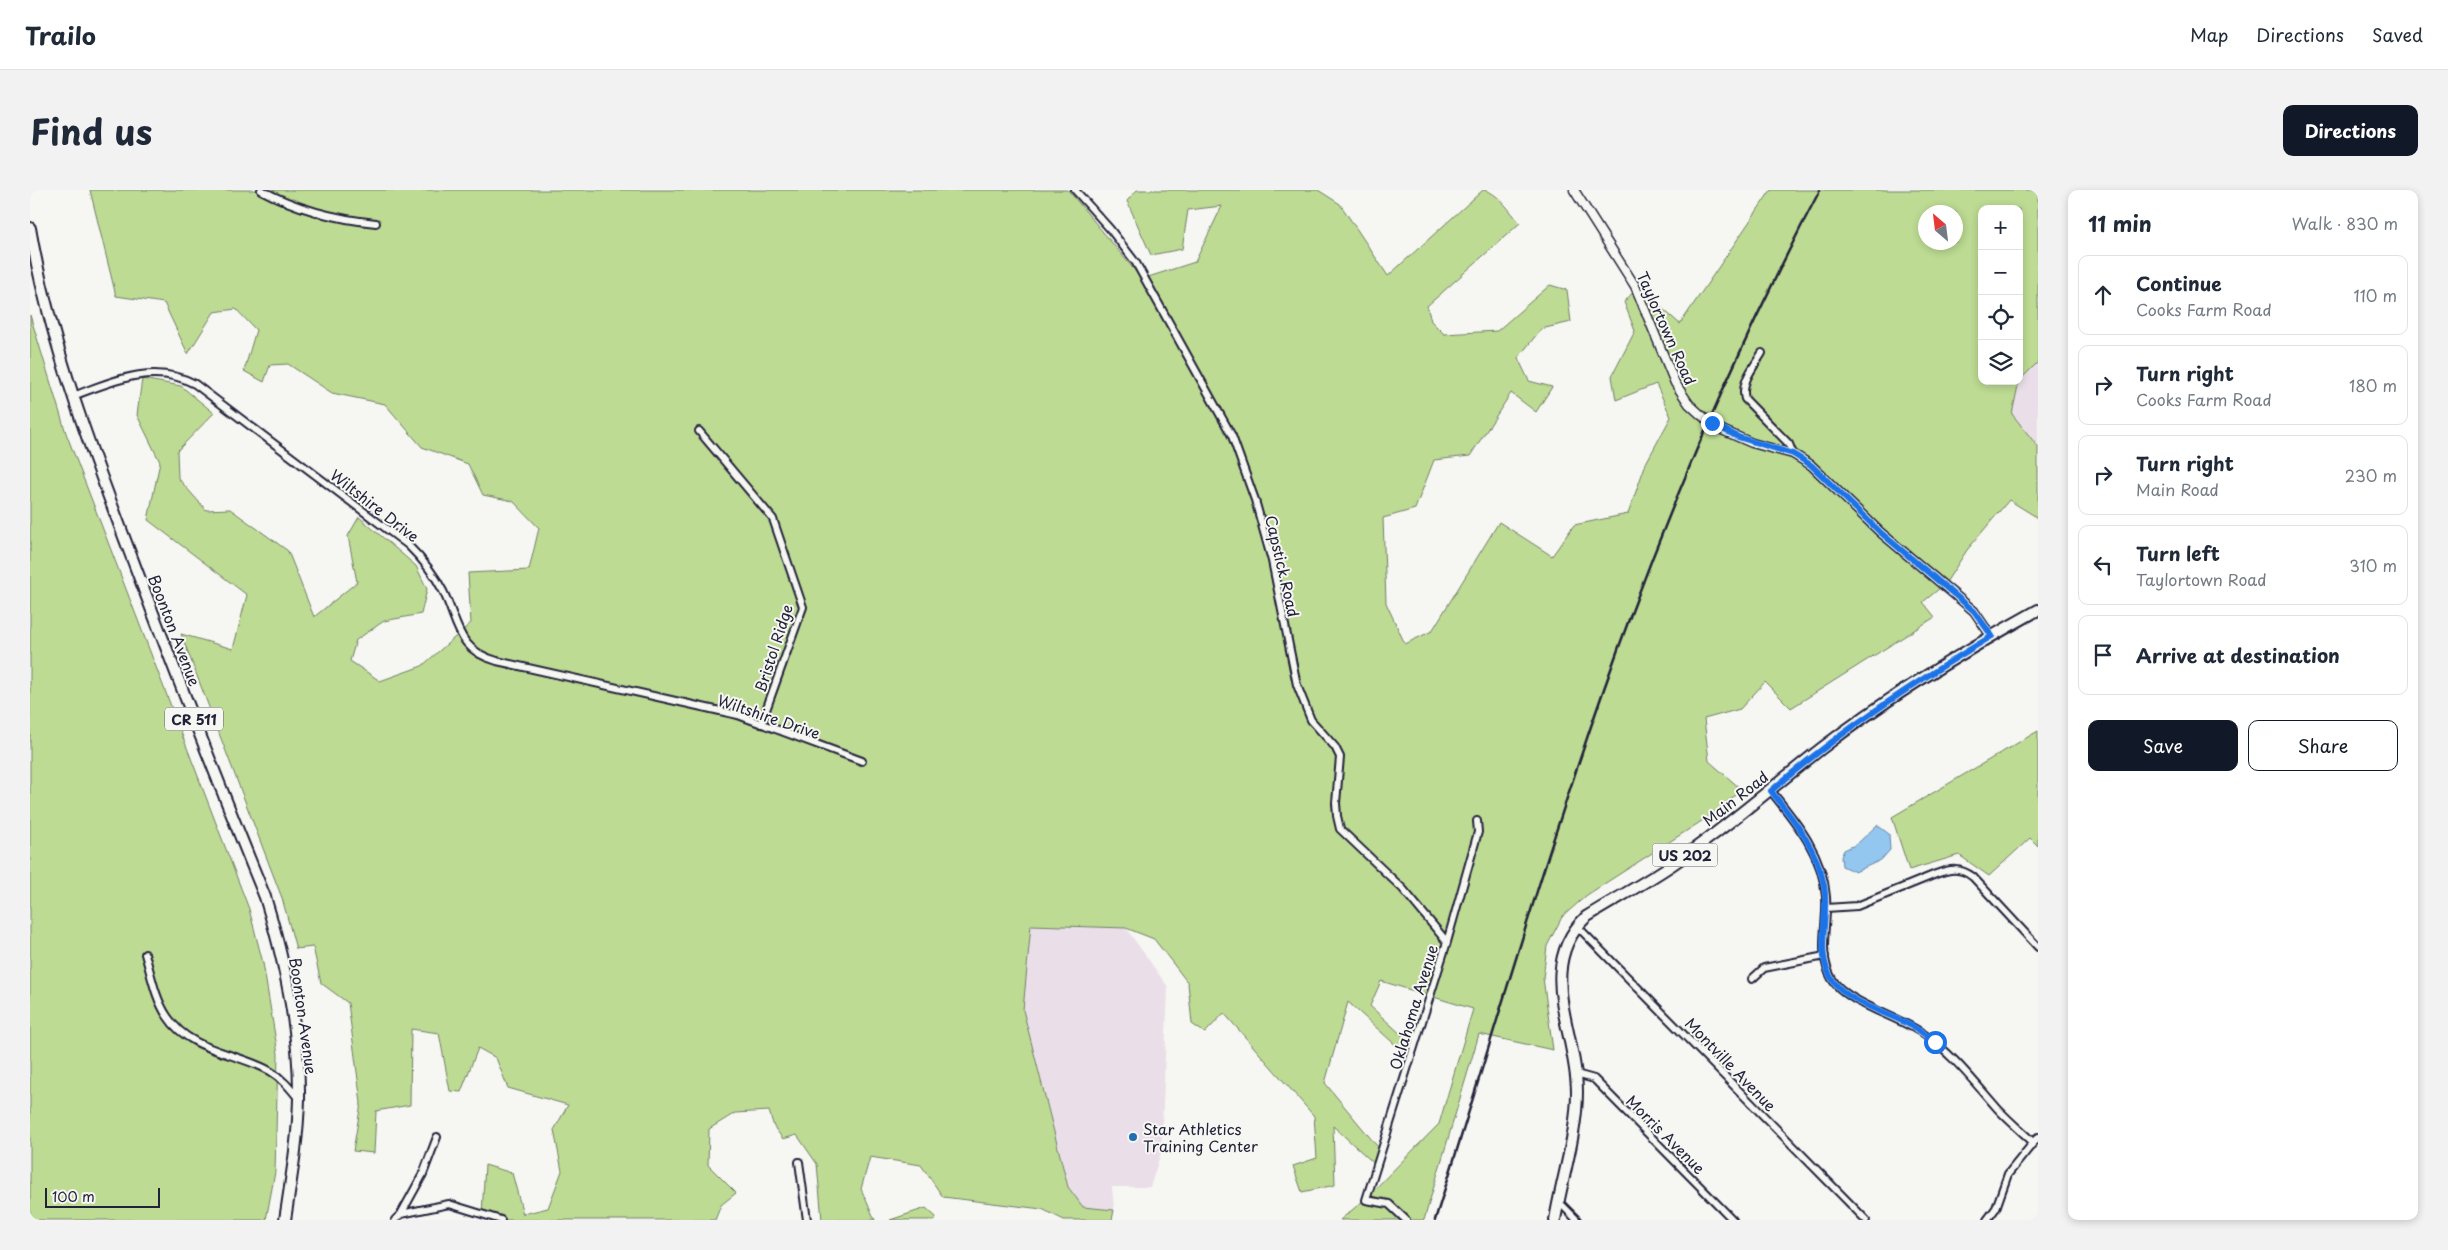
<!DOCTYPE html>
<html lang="en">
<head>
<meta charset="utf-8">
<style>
  body { margin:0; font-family:"Playpen Sans",sans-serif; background:#f2f2f3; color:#1f2937 }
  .controls { position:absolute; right:15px; top:15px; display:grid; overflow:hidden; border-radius:10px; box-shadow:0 2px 8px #0003 }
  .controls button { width:45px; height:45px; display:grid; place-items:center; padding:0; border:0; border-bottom:1px solid #e0e1e3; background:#fff; color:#1f2937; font:25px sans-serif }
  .compass { position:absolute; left:1888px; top:15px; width:45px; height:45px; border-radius:50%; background:#fff; box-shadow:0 2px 8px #0003; rotate:332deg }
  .scale { position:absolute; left:15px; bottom:12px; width:115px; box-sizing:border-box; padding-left:5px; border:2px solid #22223b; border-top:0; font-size:14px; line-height:18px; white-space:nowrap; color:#22223b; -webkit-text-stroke:4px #f6f6f2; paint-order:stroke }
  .stop { position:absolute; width:15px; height:15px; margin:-11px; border:4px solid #1a73e8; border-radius:50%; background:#fff }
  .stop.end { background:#1a73e8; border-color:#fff; box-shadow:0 1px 5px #0008 }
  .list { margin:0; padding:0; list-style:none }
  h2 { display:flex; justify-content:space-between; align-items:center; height:65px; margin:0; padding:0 20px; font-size:21px }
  h2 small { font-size:16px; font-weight:400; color:#747a83 }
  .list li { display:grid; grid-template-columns:32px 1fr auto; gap:15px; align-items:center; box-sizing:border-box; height:80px; margin:0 10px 10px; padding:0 10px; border:1px solid #e0e1e3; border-radius:10px }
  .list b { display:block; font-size:19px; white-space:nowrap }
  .list p { margin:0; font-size:16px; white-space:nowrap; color:#747a83 }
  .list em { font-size:16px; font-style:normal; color:#747a83 }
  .actions { display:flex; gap:10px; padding:15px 20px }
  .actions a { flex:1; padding:11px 0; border:1px solid #111827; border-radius:10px; text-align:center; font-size:18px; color:#111827 }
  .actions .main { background:#111827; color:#fff }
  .icon { flex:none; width:28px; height:28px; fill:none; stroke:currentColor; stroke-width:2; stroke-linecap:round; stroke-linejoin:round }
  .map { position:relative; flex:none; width:2008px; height:1030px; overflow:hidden; border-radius:10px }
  header { display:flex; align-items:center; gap:30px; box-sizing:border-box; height:70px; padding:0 25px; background:#fff; border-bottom:1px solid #e0e1e3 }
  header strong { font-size:24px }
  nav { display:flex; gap:28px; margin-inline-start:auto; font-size:18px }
  .intro { display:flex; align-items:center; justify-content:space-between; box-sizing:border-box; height:120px; padding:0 30px }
  h1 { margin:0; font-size:35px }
  .button { padding:12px 22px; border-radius:10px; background:#111827; color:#fff; font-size:18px; font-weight:700 }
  main { display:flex; gap:30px; padding:0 30px }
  aside { flex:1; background:#fff; border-radius:10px; box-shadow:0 2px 8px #0003 }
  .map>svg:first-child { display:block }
  .built { fill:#eadfe8 }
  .green { fill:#bddb93; stroke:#707e67; fill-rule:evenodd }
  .water { fill:#93c7f0; stroke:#6685a8 }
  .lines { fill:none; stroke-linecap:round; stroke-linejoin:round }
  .minor-casing { stroke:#22223b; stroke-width:10 }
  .tertiary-casing { stroke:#22223b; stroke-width:11 }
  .primary-casing { stroke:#22223b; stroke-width:14 }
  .minor { stroke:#f6f6f2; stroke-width:6 }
  .tertiary { stroke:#f6f6f2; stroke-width:8 }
  .primary { stroke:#f6f6f2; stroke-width:10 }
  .rail { stroke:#22223b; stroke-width:2.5 }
  .route { stroke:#1a73e8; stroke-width:6 }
  .poi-dot { fill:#1f6fb2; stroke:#f6f6f2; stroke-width:2 }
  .labels { text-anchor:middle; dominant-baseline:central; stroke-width:4; stroke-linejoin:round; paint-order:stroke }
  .shield { fill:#f6f6f2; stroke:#626272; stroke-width:1 }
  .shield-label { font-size:14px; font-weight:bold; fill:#22223b }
  .street-label { font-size:15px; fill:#22223b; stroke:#f6f6f2 }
  .poi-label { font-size:15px; fill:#22223b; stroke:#f6f6f2; text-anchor:start }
</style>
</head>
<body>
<header>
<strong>Trailo</strong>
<nav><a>Map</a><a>Directions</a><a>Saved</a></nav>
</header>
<div class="intro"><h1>Find us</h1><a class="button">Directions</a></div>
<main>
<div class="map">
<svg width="2008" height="1030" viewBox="0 0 2008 1030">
  <rect width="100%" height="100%" fill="#f6f6f2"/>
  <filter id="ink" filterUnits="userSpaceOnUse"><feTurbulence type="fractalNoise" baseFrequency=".02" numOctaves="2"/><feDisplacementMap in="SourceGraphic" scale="10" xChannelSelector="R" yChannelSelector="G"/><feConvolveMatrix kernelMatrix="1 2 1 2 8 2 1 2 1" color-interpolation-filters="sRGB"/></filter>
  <g filter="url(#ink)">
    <path class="built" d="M 2008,172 L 2008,257 L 1982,224 L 1987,194 Z
      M 1001,735 L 1096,738 L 1138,797 L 1131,963 L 1120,997 L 1082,997 L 1084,1020 L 1053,1017 L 1038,997 L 993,820 Z"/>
    <path class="green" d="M 60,0 L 1038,0 L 1112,89 L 1165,72 L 1192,16 L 1158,20 L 1152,59 L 1121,65 L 1097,11 L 1107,0 L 1288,0 L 1310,14 L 1358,86 L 1453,0 C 1468,2 1480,22 1490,33 L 1397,116 L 1401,131 L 1414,144 L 1467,141 L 1520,95 L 1537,100 L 1541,132 L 1511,139 L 1488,168 L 1499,191 L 1522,197 L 1506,222 L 1481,203 L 1440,266 L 1404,270 L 1385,319 L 1353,328 L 1356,413 L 1375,454 L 1402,441 L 1469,332 L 1522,366 L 1544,335 L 1598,324 L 1616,273 L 1641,227 L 1626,194 L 1586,210 L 1582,186 L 1605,141 L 1594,112 L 1608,97 L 1650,134 L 1741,0 L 2008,0 L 2008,172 L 1989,191 L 1989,19 L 1952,19 L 1952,191 L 1989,191 L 1982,224 L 2008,257 L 2008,328 L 1979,310 L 1937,360 L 1915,394 L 1893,412 L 1905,427 L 1761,518 L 1735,492 L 1710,519 L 1674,529 L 1679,571 L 1712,600 L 1678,627 L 1557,705 L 1532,727 L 1517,756 L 1513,788 L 1523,860 L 1449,844 L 1394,1030 L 1310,1030 L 1333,1011 L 1409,934 L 1443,819 L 1351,791 L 1340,816 L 1385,857 L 1381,869 L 1318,812 L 1295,893 L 1352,962 L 1348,977 L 1303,936 L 1305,995 L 1272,1002 L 1263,976 L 1287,968 L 1284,926 L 1194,823 L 1175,843 L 1162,834 L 1158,793 L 1124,749 L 1096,738 L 1001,735 L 993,820 L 1038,997 L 1053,1017 L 1084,1020 L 1082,1030 L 1034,1030 L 1012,1019 L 913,1007 L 891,975 L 840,967 L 831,999 L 845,1030 L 792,1030 L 787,974 L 767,945 L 753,949 L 744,937 L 739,921 L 705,923 L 679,939 L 678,975 L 706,1003 L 691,1015 L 685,1030 L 468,1030 L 452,1023 L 455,975 L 482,983 L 493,1024 L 518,1018 L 532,981 L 524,940 L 538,915 L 478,898 L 466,868 L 448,858 L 431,902 L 420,901 L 409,843 L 381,839 L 380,915 L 346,921 L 344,963 L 323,961 L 331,913 L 318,813 L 291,793 L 283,757 L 266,759 L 252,708 L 151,444 L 203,459 L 217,405 L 118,330 L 130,272 L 107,225 L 112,189 L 151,196 L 184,223 L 147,261 L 148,288 L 176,320 L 200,319 L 258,361 L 284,427 L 327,392 L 318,346 L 329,327 L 386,376 L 397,399 L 391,424 L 354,431 L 326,450 L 320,471 L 350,491 L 392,476 L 441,433 L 438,383 L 499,380 L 509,338 L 483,311 L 453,305 L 438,274 L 392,257 L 355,214 L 302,203 L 258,174 L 240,175 L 234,192 L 214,181 L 226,140 L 206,119 L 184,122 L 158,164 L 134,113 L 86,106 ZM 1896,22 L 1926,22 L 1926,52 L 1896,52 Z
      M 0,125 L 36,243 L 219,719 L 233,773 L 248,864 L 245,982 L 236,1030 L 0,1030 Z
      M 2008,541 L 2008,656 L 2000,648 L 1959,686 L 1929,665 L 1879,680 L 1862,627 Z
      M 896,1018 L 906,1027 L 905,1030 L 860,1030 Z"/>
    <path class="water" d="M 1847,635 L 1859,644 L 1860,660 L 1851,670 L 1825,682 L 1812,676 L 1811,667 L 1814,660 L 1827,654 Z"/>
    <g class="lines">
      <g class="minor-casing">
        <path id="minor" d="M 231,0 C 267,19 305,29 346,33
          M 1045,0 L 1080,39 L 1106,73 L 1202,246 L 1225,310 L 1242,371 L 1267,495 L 1281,530 L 1305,557 L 1310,567 L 1306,613 L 1307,626 L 1310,639 L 1373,699 L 1417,752
          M 1732,163 C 1724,177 1710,192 1715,209 L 1759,254 L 1763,264
          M 43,206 C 83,191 124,172 165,194 L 378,355 C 392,369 404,383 413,401 C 429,433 426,460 467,471 L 708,525 L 832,571
          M 669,241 L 743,329 L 773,417 L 731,534
          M 1741,601 C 1766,632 1793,664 1796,707 C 1798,735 1787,763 1802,789 C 1816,813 1868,826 1892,843 C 1922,863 1944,892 1967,918 C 1978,930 1991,941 2003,952
          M 1796,718 L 1827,716 L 1906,684 C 1920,679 1930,677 1943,687 L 2008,757
          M 1547,736 L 1836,1030
          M 115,764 C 121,784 125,808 137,826 C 160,862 206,862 240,881 C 252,888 260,898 268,908
          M 1722,789 L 1734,778 L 1795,766
          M 1546,884 L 1564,889 L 1703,1030
          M 769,972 L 777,1030
          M 1528,1011 L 1547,1030
          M 371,1024 L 393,984 L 407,947
          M 365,1030 L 371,1024 L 419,1014 L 471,1030
          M 1376,1030 L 1359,1014 L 1336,1010 L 1417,752 L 1448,642 L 1447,631
          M 1957,1030 L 1966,1018 L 1978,984 L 2008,947"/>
      </g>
      <g class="tertiary-casing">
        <path id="tertiary" d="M 1544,0 L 1605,96 L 1645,193 L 1659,214 L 1671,225 L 1692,240 L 1722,253 L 1763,264 L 1781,275 L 1850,342 L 1944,421 L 1961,446"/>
      </g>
      <g class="primary-casing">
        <path id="primary" d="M 0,38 C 20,154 63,266 105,376 C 147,487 190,597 235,707 C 254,769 270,843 269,909 C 268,950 261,990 255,1030
          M 1525,1030 C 1532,988 1547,944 1547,902 C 1547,842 1504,778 1556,727 C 1585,709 1615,693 1643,674 C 1695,639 1742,597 1792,558 C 1859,506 1934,461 2008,420"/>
      </g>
      <use href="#minor" class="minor"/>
      <use href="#tertiary" class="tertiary"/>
      <use href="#primary" class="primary"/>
      <path class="rail" d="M 1405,1030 C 1469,828 1527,623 1601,424 C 1655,279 1718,137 1790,0"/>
    </g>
  </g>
  <g class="lines" filter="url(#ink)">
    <path class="route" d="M 1682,233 L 1708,247 L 1763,264 L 1781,275 L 1850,342 L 1944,421 L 1962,446 C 1884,493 1809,542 1741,601 C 1764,630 1787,658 1794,695 C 1800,727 1783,765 1804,792 C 1820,813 1853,821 1876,833 C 1887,838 1896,845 1905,852"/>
  </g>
  <circle class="poi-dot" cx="1103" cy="947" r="5"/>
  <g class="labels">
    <g class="shield">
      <rect x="135" y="517.5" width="58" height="23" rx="4"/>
      <rect x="1622.5" y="653.5" width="65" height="23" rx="4"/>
    </g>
    <g class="shield-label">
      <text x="164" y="529">CR 511</text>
      <text x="1655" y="665">US 202</text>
    </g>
    <g class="street-label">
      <text transform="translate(1637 138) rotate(66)">Taylortown Road</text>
      <text transform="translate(345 315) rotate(38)">Wiltshire Drive</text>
      <text transform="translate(1253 376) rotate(77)">Capstick Road</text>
      <text transform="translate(145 440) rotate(69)">Boonton Avenue</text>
      <text transform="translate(743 458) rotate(-72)">Bristol Ridge</text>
      <text transform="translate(739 526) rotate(19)">Wiltshire Drive</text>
      <text transform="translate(1705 608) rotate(-38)">Main Road</text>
      <text transform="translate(1383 817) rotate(-73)">Oklahoma Avenue</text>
      <text transform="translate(274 826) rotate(82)">Boonton Avenue</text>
      <text transform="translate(1701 874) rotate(46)">Montville Avenue</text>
      <text transform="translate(1636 944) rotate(45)">Morris Avenue</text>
    </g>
    <g class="poi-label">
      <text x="1113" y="938">Star Athletics<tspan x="1113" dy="17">Training Center</tspan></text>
    </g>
  </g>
</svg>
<div class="controls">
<button>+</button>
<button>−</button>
<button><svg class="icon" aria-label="locate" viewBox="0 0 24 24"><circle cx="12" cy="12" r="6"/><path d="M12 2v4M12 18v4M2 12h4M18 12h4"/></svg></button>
<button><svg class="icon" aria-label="layers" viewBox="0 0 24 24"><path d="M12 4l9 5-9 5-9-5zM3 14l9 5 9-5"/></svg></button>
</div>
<svg class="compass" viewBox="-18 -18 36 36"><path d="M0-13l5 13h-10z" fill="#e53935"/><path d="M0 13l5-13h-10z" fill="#747a83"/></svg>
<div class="scale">100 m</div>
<div class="stop" style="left:1905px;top:852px"></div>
<div class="stop end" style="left:1682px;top:233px"></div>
</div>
<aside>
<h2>11 min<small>Walk · 830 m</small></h2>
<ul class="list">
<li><svg class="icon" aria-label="ahead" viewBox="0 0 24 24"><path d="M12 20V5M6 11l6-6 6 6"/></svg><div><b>Continue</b><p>Cooks Farm Road</p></div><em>110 m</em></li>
<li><svg class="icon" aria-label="right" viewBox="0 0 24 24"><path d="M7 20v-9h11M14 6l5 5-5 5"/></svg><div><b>Turn right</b><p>Cooks Farm Road</p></div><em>180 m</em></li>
<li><svg class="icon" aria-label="right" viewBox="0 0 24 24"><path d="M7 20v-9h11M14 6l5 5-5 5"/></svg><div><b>Turn right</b><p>Main Road</p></div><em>230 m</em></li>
<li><svg class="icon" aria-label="left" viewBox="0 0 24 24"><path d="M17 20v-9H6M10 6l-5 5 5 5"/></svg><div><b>Turn left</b><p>Taylortown Road</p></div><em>310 m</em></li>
<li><svg class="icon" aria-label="arrive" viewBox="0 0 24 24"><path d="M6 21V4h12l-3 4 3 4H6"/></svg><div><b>Arrive at destination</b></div></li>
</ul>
<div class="actions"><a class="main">Save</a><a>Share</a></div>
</aside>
</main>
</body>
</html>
